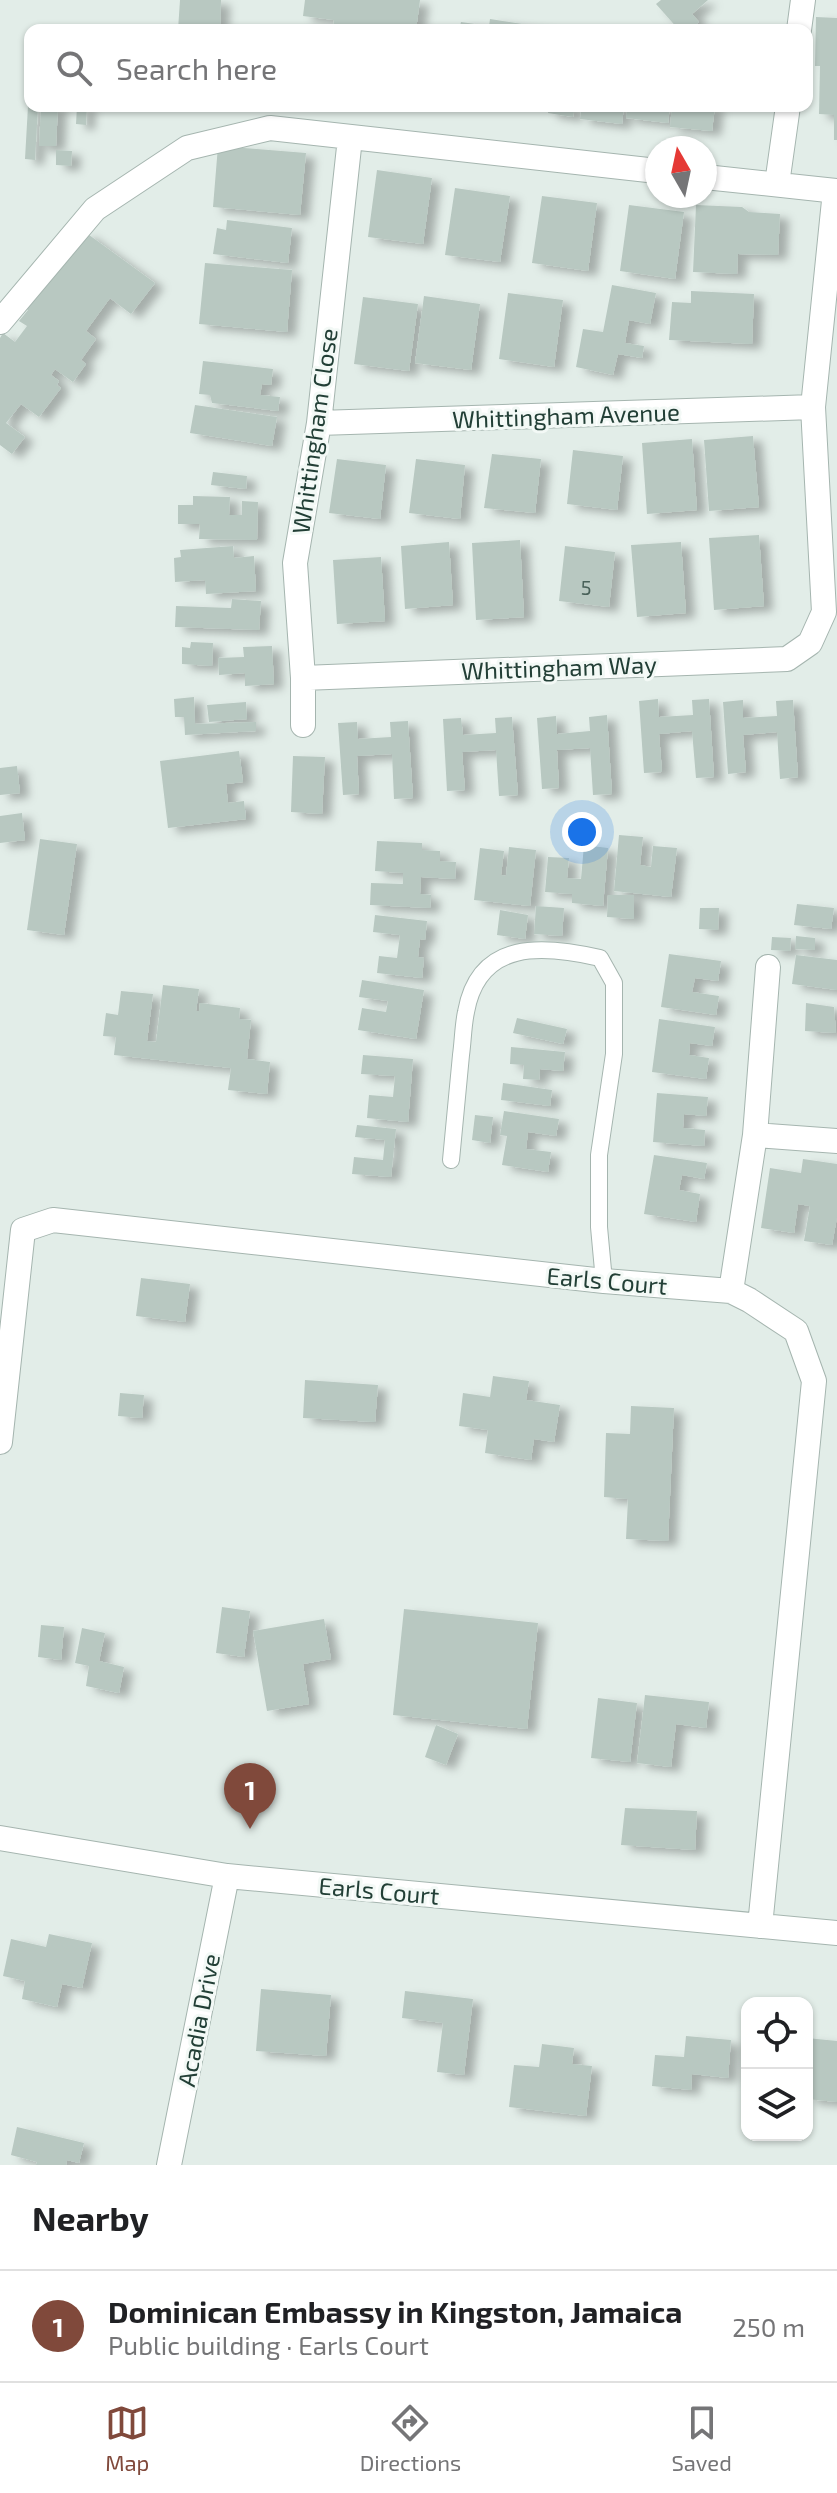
<!DOCTYPE html>
<html lang="en">
<head>
<meta charset="utf-8">
<style>
  body { margin:0; font-family:"Exo 2",sans-serif; background:#f6f6f6; color:#202124 }
  .controls { position:absolute; right:24px; bottom:24px; display:grid; overflow:hidden; border-radius:16px; box-shadow:0 2px 6px #0004 }
  .controls button { width:72px; height:72px; display:grid; place-items:center; padding:0; border:0; border-bottom:2px solid #e0e0e0; background:#fff; color:#202124; font:40px sans-serif }
  .compass { position:absolute; left:645px; top:136px; width:72px; height:72px; border-radius:50%; background:#fff; box-shadow:0 2px 6px #0004; rotate:351deg }
  .you { position:absolute; left:582px; top:832px; width:28px; height:28px; margin:-20px; border:6px solid #fff; border-radius:50%; background:#1a73e8; box-shadow:0 0 0 12px #1a73e833 }
  .badge { display:grid; place-items:center; width:52px; height:52px; border-radius:50%; background:#80493b; color:#fff; font-size:26px; font-weight:700 }
  .pin { position:absolute; translate:-50% -66px; filter:drop-shadow(0 2px 4px #0008) }
  .pin::after { content:''; position:absolute; top:42px; width:28px; height:24px; background:inherit; clip-path:polygon(0 0,100% 0,50% 100%) }
  .list { margin:0; padding:0; list-style:none }
  h2 { display:flex; justify-content:space-between; align-items:center; height:104px; margin:0; padding:0 32px; font-size:34px }
  h2 small { font-size:26px; font-weight:400; color:#757577 }
  .list li { display:grid; grid-template-columns:52px 1fr auto; gap:24px; align-items:center; box-sizing:border-box; height:112px; padding:0 32px; border-top:2px solid #e0e0e0 }
  .list b { display:block; font-size:30px; white-space:nowrap }
  .list p { margin:0; font-size:26px; white-space:nowrap; color:#757577 }
  .list em { font-size:26px; font-style:normal; color:#757577 }
  .icon { flex:none; width:44px; height:44px; fill:none; stroke:currentColor; stroke-width:2; stroke-linecap:round; stroke-linejoin:round }
  .map { position:relative; flex:none; width:837px; height:2165px; overflow:hidden }
  .search { position:absolute; background:#fff; box-shadow:0 2px 6px #0004; left:24px; right:24px; top:24px; height:88px; display:flex; align-items:center; gap:20px; box-sizing:border-box; padding:0 28px; border-radius:16px; color:#757577; font-size:30px }
  .sheet { height:216px; background:#fff }
  nav { display:flex; justify-content:space-around; align-items:center; box-sizing:border-box; height:112px; border-top:2px solid #e0e0e0; background:#fff; font-size:22px; color:#757577 }
  nav a { display:grid; justify-items:center; gap:4px }
  nav .on { color:#80493b }
  .map>svg:first-child { display:block }
  .building { fill:#b8c8c1; filter:url(#shadow) }
  .lines { fill:none; stroke-linecap:round; stroke-linejoin:round }
  .service-casing { stroke:#a5b5af; stroke-width:18 }
  .minor-casing { stroke:#a5b5af; stroke-width:26 }
  .service { stroke:#fff; stroke-width:16 }
  .minor { stroke:#fff; stroke-width:24 }
  .labels { text-anchor:middle; dominant-baseline:central; stroke-width:6; stroke-linejoin:round; paint-order:stroke }
  .number-label { font-size:20px; fill:#486159 }
  .street-label { font-size:24px; fill:#223f36; stroke:#f3f9f6 }
</style>
</head>
<body>
<div class="map">
<svg width="837" height="2165" viewBox="0 0 837 2165">
  <defs>
    <filter id="shadow"><feDropShadow dx="9" dy="5" stdDeviation="4" flood-color="#0004"/></filter>
  </defs>
  <rect width="100%" height="100%" fill="#e2ede8"/>
  <path class="building" d="M 180,0 L 221,0 L 220,30 L 178,30 Z
    M 305,0 L 420,0 L 416,30 L 333,30 L 334,20 L 303,16 Z
    M 661,0 L 708,0 L 692,14 L 699,22 L 689,30 L 679,30 L 656,4 Z
    M 816,17 L 837,18 L 837,140 L 834,140 L 834,115 L 819,114 L 820,66 L 815,66 Z
    M 490,19 L 548,28 L 548,30 L 459,30 L 461,22 L 489,26 Z
    M 28,106 L 38,107 L 35,160 L 25,159 Z
    M 41,106 L 58,106 L 56,146 L 39,146 Z
    M 77,106 L 87,106 L 86,125 L 76,124 Z
    M 549,106 L 575,106 L 573,117 L 548,113 Z
    M 582,106 L 624,106 L 622,124 L 580,119 Z
    M 627,106 L 670,106 L 668,123 L 626,118 Z
    M 672,106 L 715,106 L 712,131 L 670,127 Z
    M 218,146 L 306,153 L 300,215 L 213,207 Z
    M 56,150 L 72,151 L 71,166 L 56,165 Z
    M 377,170 L 432,178 L 423,244 L 368,237 Z
    M 455,188 L 510,196 L 500,262 L 445,255 Z
    M 542,196 L 597,203 L 588,271 L 532,263 Z
    M 629,205 L 684,212 L 675,279 L 620,271 Z
    M 696,205 L 742,207 L 749,212 L 780,214 L 778,255 L 738,254 L 737,274 L 693,272 Z
    M 227,220 L 292,228 L 288,263 L 213,254 L 217,228 L 226,230 Z
    M 85,232 L 155,283 L 131,314 L 110,298 L 86,331 L 96,339 L 81,360 L 86,364 L 73,382 L 55,369 L 51,375 L 59,381 L 57,385 L 61,388 L 39,417 L 21,404 L 6,423 L 25,437 L 12,454 L 0,445 L 0,338 L 3,333 L 15,342 L 27,326 L 19,321 L 28,310 L 25,308 Z
    M 205,263 L 292,270 L 287,332 L 199,324 Z
    M 612,285 L 656,293 L 650,324 L 629,320 L 625,343 L 644,346 L 642,358 L 618,354 L 613,375 L 576,367 L 583,329 L 603,332 Z
    M 691,291 L 754,294 L 752,344 L 669,340 L 672,302 L 691,303 Z
    M 508,293 L 563,300 L 554,367 L 499,359 Z
    M 424,296 L 480,304 L 471,370 L 415,363 Z
    M 363,297 L 418,304 L 409,371 L 354,364 Z
    M 203,361 L 273,369 L 271,385 L 262,384 L 260,395 L 280,397 L 278,411 L 212,403 L 210,395 L 199,394 Z
    M 195,405 L 277,417 L 272,446 L 190,433 Z
    M 753,436 L 759,507 L 709,511 L 704,440 Z
    M 692,439 L 697,510 L 647,514 L 642,443 Z
    M 573,450 L 623,456 L 617,510 L 567,504 Z
    M 492,454 L 541,459 L 535,513 L 484,508 Z
    M 337,459 L 386,465 L 380,519 L 329,513 Z
    M 416,459 L 465,465 L 460,519 L 409,513 Z
    M 213,472 L 247,476 L 246,489 L 211,485 Z
    M 193,496 L 230,497 L 229,515 L 242,515 L 242,501 L 258,502 L 257,540 L 199,539 L 200,524 L 178,524 L 178,505 L 193,505 Z
    M 759,535 L 764,606 L 714,610 L 709,538 Z
    M 520,540 L 524,617 L 476,620 L 472,543 Z
    M 449,542 L 453,605 L 405,609 L 401,546 Z
    M 681,542 L 686,613 L 637,617 L 631,545 Z
    M 233,546 L 234,558 L 254,556 L 256,591 L 206,594 L 205,580 L 175,582 L 174,558 L 181,557 L 180,550 Z
    M 565,546 L 615,552 L 609,607 L 559,601 Z
    M 381,557 L 385,621 L 337,624 L 333,560 Z
    M 232,599 L 261,601 L 259,630 L 175,627 L 176,606 L 231,608 Z
    M 191,642 L 213,643 L 212,666 L 182,664 L 182,647 L 190,648 Z
    M 272,646 L 274,684 L 245,686 L 245,673 L 219,675 L 218,658 L 244,657 L 243,647 Z
    M 194,697 L 195,724 L 256,722 L 256,731 L 185,735 L 184,717 L 175,717 L 174,699 Z
    M 658,699 L 659,717 L 693,715 L 692,700 L 709,699 L 714,777 L 696,778 L 692,731 L 659,734 L 662,772 L 644,773 L 639,701 Z
    M 743,700 L 743,718 L 777,716 L 776,701 L 793,700 L 798,777 L 780,779 L 777,732 L 743,735 L 746,772 L 728,774 L 723,702 Z
    M 246,702 L 247,719 L 209,722 L 207,705 Z
    M 607,715 L 612,794 L 593,795 L 590,748 L 557,750 L 559,788 L 542,789 L 537,718 L 556,716 L 557,734 L 590,731 L 589,717 Z
    M 512,717 L 518,795 L 499,796 L 496,750 L 462,752 L 465,790 L 447,791 L 443,719 L 461,718 L 463,735 L 496,733 L 495,718 Z
    M 408,721 L 413,798 L 394,799 L 392,754 L 357,756 L 359,794 L 343,795 L 338,723 L 357,722 L 358,739 L 391,737 L 390,722 Z
    M 239,751 L 243,782 L 226,784 L 228,803 L 244,801 L 246,819 L 168,828 L 160,761 Z
    M 293,756 L 325,757 L 322,814 L 291,812 Z
    M 17,766 L 20,793 L 0,795 L 0,768 Z
    M 22,813 L 25,840 L 0,843 L 0,816 Z
    M 619,835 L 643,837 L 640,865 L 651,867 L 653,846 L 677,848 L 671,897 L 614,891 Z
    M 40,839 L 77,844 L 64,935 L 27,930 Z
    M 377,841 L 422,843 L 422,850 L 440,851 L 440,861 L 456,862 L 455,879 L 421,877 L 420,894 L 431,895 L 430,908 L 370,905 L 371,883 L 403,884 L 403,873 L 375,871 Z
    M 584,845 L 608,848 L 603,906 L 572,903 L 572,894 L 545,892 L 548,857 L 569,858 L 567,878 L 581,879 Z
    M 509,847 L 536,850 L 530,906 L 474,900 L 480,848 L 504,851 L 501,875 L 506,876 Z
    M 608,895 L 634,895 L 634,919 L 607,917 Z
    M 797,904 L 834,908 L 831,929 L 794,925 Z
    M 536,906 L 564,908 L 562,936 L 534,934 Z
    M 700,908 L 719,908 L 718,930 L 699,929 Z
    M 500,910 L 528,915 L 525,939 L 497,935 Z
    M 375,915 L 427,921 L 425,940 L 420,939 L 418,957 L 424,958 L 422,978 L 377,973 L 379,956 L 397,958 L 400,935 L 373,932 Z
    M 796,936 L 815,938 L 815,950 L 795,949 Z
    M 772,937 L 791,938 L 790,951 L 771,950 Z
    M 669,954 L 721,961 L 718,981 L 695,978 L 692,992 L 719,996 L 716,1015 L 661,1007 Z
    M 796,955 L 837,960 L 837,990 L 792,984 Z
    M 362,980 L 424,990 L 416,1039 L 358,1030 L 362,1008 L 386,1012 L 388,1001 L 359,997 Z
    M 163,985 L 199,989 L 196,1011 L 199,1011 L 200,1003 L 240,1008 L 239,1019 L 251,1020 L 247,1059 L 270,1062 L 267,1094 L 228,1090 L 231,1068 L 114,1055 L 116,1037 L 103,1036 L 106,1013 L 118,1015 L 121,991 L 153,994 L 147,1041 L 156,1042 Z
    M 806,1003 L 834,1007 L 836,1033 L 805,1031 Z
    M 517,1018 L 567,1029 L 563,1044 L 513,1033 Z
    M 659,1019 L 715,1027 L 712,1046 L 690,1043 L 689,1055 L 709,1058 L 706,1079 L 652,1072 Z
    M 511,1047 L 565,1052 L 563,1071 L 540,1069 L 539,1080 L 523,1079 L 524,1065 L 510,1064 Z
    M 363,1055 L 413,1059 L 408,1122 L 367,1118 L 369,1095 L 393,1097 L 395,1076 L 361,1074 Z
    M 503,1083 L 552,1090 L 550,1106 L 501,1100 Z
    M 657,1093 L 708,1097 L 706,1116 L 684,1114 L 683,1128 L 705,1130 L 704,1146 L 653,1142 Z
    M 504,1111 L 559,1119 L 556,1136 L 528,1132 L 526,1149 L 551,1152 L 548,1172 L 502,1165 L 507,1136 L 500,1135 Z
    M 475,1115 L 493,1117 L 490,1143 L 472,1140 Z
    M 357,1125 L 396,1129 L 391,1177 L 352,1174 L 354,1157 L 383,1160 L 385,1140 L 355,1137 Z
    M 654,1155 L 707,1163 L 704,1179 L 682,1175 L 679,1190 L 700,1194 L 696,1222 L 644,1214 Z
    M 803,1159 L 837,1164 L 837,1217 L 832,1245 L 804,1241 L 810,1206 L 798,1204 L 794,1233 L 761,1228 L 770,1168 L 801,1173 Z
    M 141,1278 L 190,1284 L 185,1322 L 136,1316 Z
    M 493,1376 L 529,1381 L 526,1400 L 560,1405 L 554,1442 L 534,1439 L 531,1460 L 485,1453 L 488,1430 L 459,1426 L 463,1393 L 490,1397 Z
    M 305,1380 L 378,1385 L 375,1422 L 303,1418 Z
    M 120,1393 L 144,1395 L 142,1418 L 118,1416 Z
    M 631,1406 L 674,1408 L 668,1541 L 626,1539 L 628,1499 L 604,1497 L 606,1433 L 630,1434 Z
    M 222,1607 L 250,1611 L 244,1657 L 216,1653 Z
    M 404,1609 L 538,1623 L 527,1729 L 393,1715 Z
    M 324,1619 L 331,1659 L 303,1664 L 309,1704 L 267,1711 L 253,1631 Z
    M 41,1625 L 64,1627 L 61,1660 L 38,1657 Z
    M 82,1628 L 105,1633 L 99,1661 L 124,1667 L 119,1693 L 86,1686 L 89,1666 L 75,1663 Z
    M 645,1695 L 709,1702 L 706,1728 L 676,1724 L 671,1767 L 637,1763 Z
    M 598,1698 L 637,1703 L 630,1762 L 591,1758 Z
    M 436,1725 L 458,1734 L 446,1765 L 425,1757 Z
    M 625,1808 L 697,1811 L 695,1850 L 621,1845 Z
    M 49,1934 L 92,1943 L 82,1988 L 62,1984 L 57,2007 L 22,1999 L 25,1981 L 3,1976 L 11,1939 L 46,1947 Z
    M 261,1989 L 331,1995 L 326,2056 L 256,2051 Z
    M 405,1991 L 473,1999 L 464,2075 L 437,2072 L 443,2023 L 402,2018 Z
    M 686,2036 L 731,2040 L 728,2078 L 692,2074 L 691,2090 L 652,2086 L 655,2055 L 684,2057 Z
    M 807,2038 L 837,2041 L 837,2102 L 807,2099 Z
    M 542,2044 L 574,2048 L 572,2064 L 592,2066 L 586,2116 L 509,2107 L 514,2065 L 539,2067 Z
    M 17,2127 L 84,2143 L 79,2163 L 67,2160 L 66,2165 L 36,2165 L 37,2162 L 11,2155 Z"/>
  <g class="lines">
    <g class="service-casing">
      <path id="service" d="M 451,1160 C 454,1125 458,1090 461,1055 C 463,1041 463,1026 466,1012 C 479,939 544,945 600,958 L 614,983 L 614,1054 L 599,1155 L 599,1227 L 604,1281"/>
    </g>
    <g class="minor-casing">
      <path id="minor" d="M 799,30 L 803,0
        M 705,177 L 837,191
        M 777,184 L 788,106
        M 0,322 L 95,209 L 187,148 L 270,128 L 657,171
        M 319,423 L 813,407
        M 303,678 L 787,659 L 810,643 L 824,612 L 813,407 L 835,191
        M 303,725 L 303,678 L 295,563 L 319,423 L 350,138
        M 755,1135 L 837,1141
        M 731,1291 L 755,1135 L 768,967
        M 0,1442 L 23,1230 L 53,1220 L 604,1281 L 731,1291 L 749,1300 L 796,1331 L 814,1381 L 760,1926
        M 0,1838 L 227,1876 L 837,1933
        M 169,2165 L 227,1876"/>
    </g>
    <use href="#service" class="service"/>
    <use href="#minor" class="minor"/>
  </g>
  <g class="labels">
    <g class="number-label">
      <text x="586" y="587">5</text>
    </g>
    <g class="street-label">
      <text transform="translate(566 415) rotate(-2)">Whittingham Avenue</text>
      <text transform="translate(314 431) rotate(-82)">Whittingham Close</text>
      <text transform="translate(559 667) rotate(-2)">Whittingham Way</text>
      <text transform="translate(607 1280) rotate(5)">Earls Court</text>
      <text transform="translate(379 1890) rotate(5)">Earls Court</text>
      <text transform="translate(198 2020) rotate(-79)">Acadia Drive</text>
    </g>
  </g>
</svg>
<div class="controls">
<button><svg class="icon" aria-label="locate" viewBox="0 0 24 24"><circle cx="12" cy="12" r="6"/><path d="M12 2v4M12 18v4M2 12h4M18 12h4"/></svg></button>
<button><svg class="icon" aria-label="layers" viewBox="0 0 24 24"><path d="M12 4l9 5-9 5-9-5zM3 14l9 5 9-5"/></svg></button>
</div>
<svg class="compass" viewBox="-18 -18 36 36"><path d="M0-13l5 13h-10z" fill="#e53935"/><path d="M0 13l5-13h-10z" fill="#757577"/></svg>
<div class="you"></div>
<div class="pin badge" style="left:250px;top:1829px">1</div>
<div class="search"><svg class="icon" aria-label="search" viewBox="0 0 24 24"><circle cx="10" cy="10" r="6"/><path d="M15 15l6 6"/></svg>Search here</div>
</div>
<section class="sheet">
<h2>Nearby<small></small></h2>
<ul class="list">
<li><span class="badge">1</span><div><b>Dominican Embassy in Kingston, Jamaica</b><p>Public building · Earls Court</p></div><em>250 m</em></li>
</ul>
</section>
<nav>
<a class="on"><svg class="icon" aria-label="map" viewBox="0 0 24 24"><path d="M3 6l6-2 6 2 6-2v14l-6 2-6-2-6 2zM9 4v14M15 6v14"/></svg>Map</a>
<a><svg class="icon" aria-label="directions" viewBox="0 0 24 24"><path d="M12 3l9 9-9 9-9-9zM9 14v-3h6M13 9l2 2-2 2"/></svg>Directions</a>
<a><svg class="icon" aria-label="saved" viewBox="0 0 24 24"><path d="M7 4h10v16l-5-4-5 4z"/></svg>Saved</a>
</nav>
</body>
</html>
